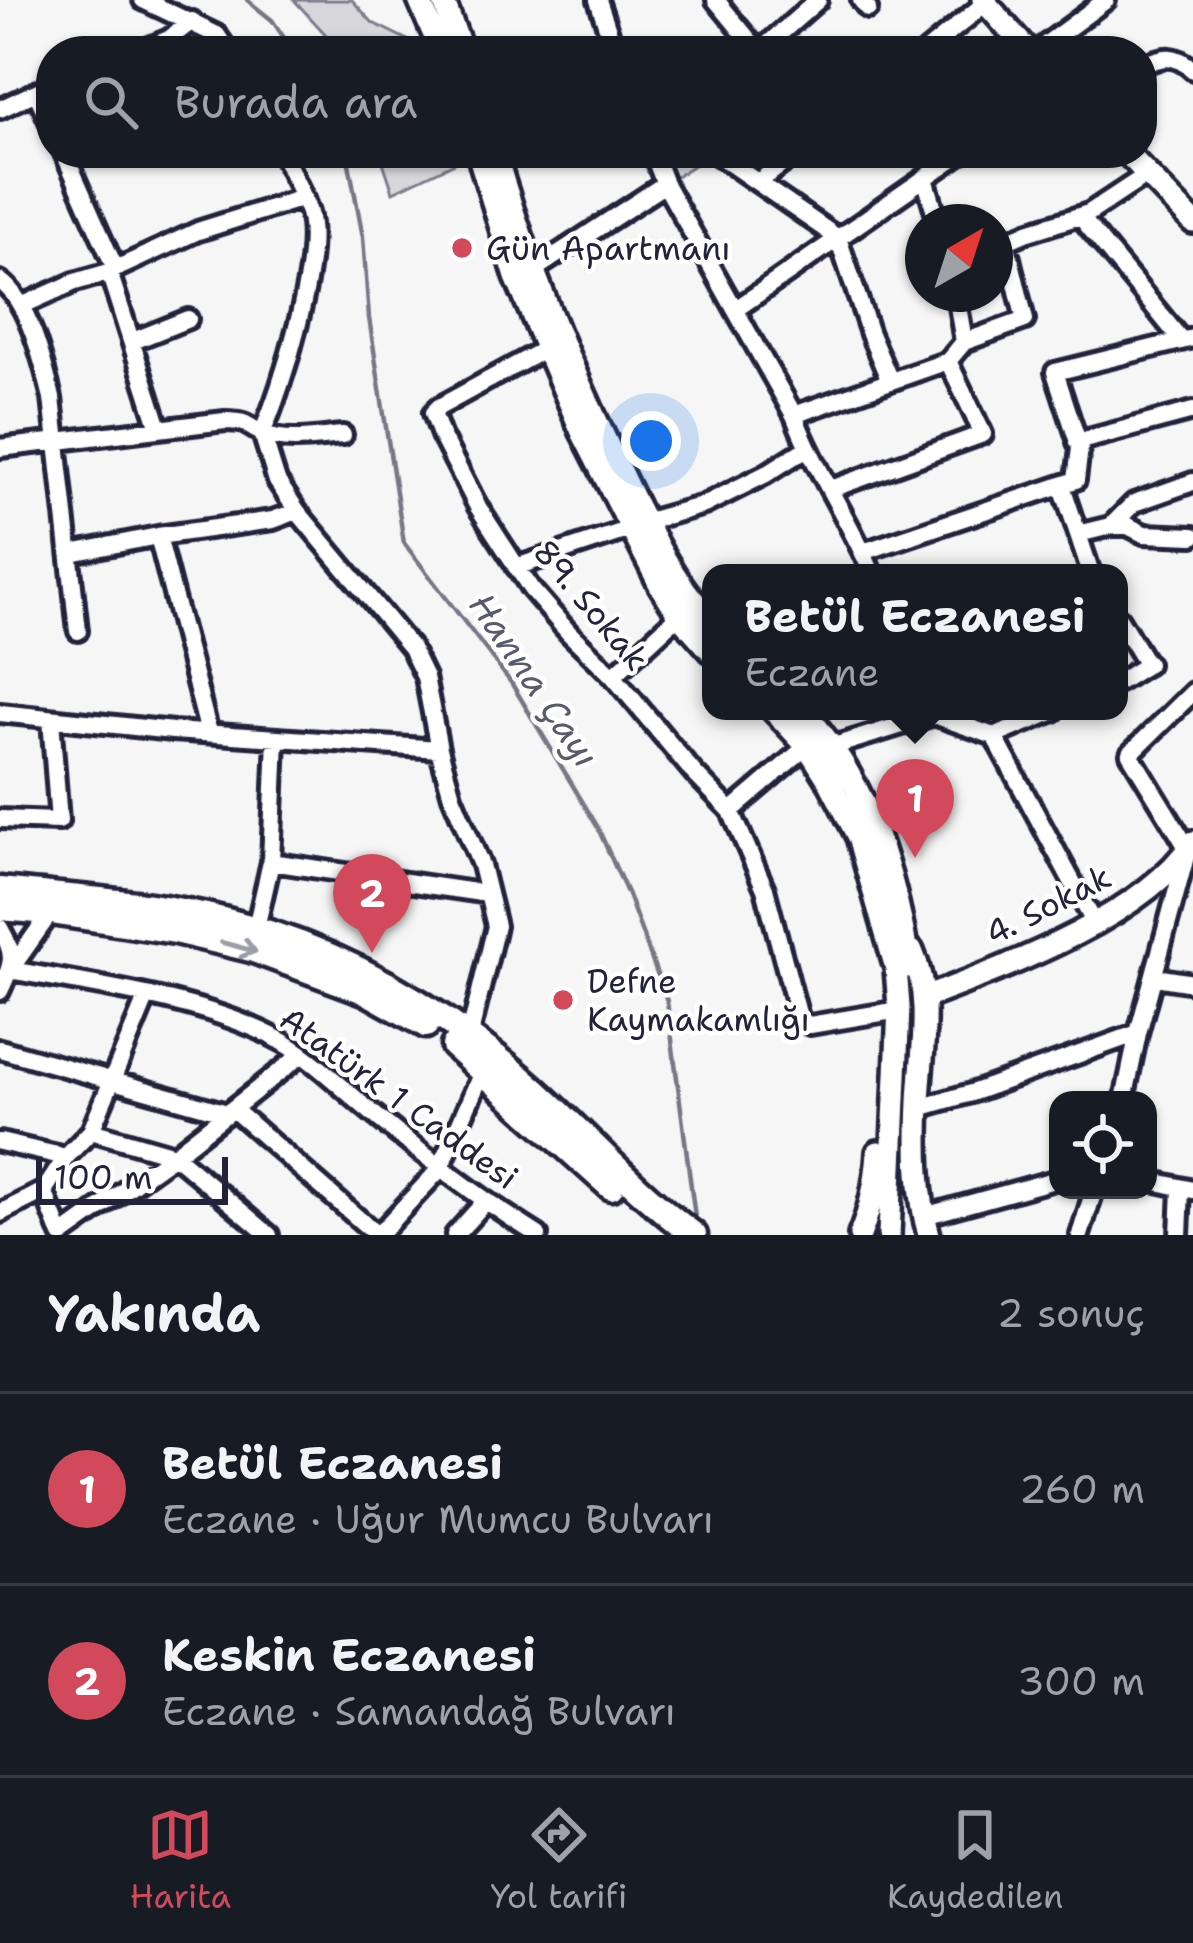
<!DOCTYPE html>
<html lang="tr">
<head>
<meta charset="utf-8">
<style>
  body { margin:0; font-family:"Shantell Sans",sans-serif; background:#20242c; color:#f1f3f6 }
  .controls { position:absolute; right:36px; bottom:36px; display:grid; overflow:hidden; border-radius:24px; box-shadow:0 3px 9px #0004 }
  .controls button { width:108px; height:108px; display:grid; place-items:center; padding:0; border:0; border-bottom:3px solid #363941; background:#171b24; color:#f1f3f6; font:60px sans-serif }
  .compass { position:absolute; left:905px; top:204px; width:108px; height:108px; border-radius:50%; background:#171b24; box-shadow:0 3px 9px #0004; rotate:39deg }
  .scale { position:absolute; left:36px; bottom:30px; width:192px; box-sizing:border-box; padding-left:12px; border:6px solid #22223b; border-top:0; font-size:33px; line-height:42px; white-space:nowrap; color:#22223b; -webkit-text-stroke:9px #fff; paint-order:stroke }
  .you { position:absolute; left:651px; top:441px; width:42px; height:42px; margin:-30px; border:9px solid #fff; border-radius:50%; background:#1a73e8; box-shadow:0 0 0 18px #1a73e833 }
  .badge { display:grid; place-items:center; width:78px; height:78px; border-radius:50%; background:#d1495b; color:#fff; font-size:39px; font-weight:700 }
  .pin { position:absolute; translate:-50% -99px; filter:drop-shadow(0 3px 6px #0008) }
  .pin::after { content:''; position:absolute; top:63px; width:42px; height:36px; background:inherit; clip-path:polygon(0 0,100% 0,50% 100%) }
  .popup { position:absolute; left:702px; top:564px; width:426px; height:156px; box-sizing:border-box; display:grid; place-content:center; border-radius:24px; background:#171b24; filter:drop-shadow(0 3px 9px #0005); font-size:39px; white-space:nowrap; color:#9ea1a6 }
  .popup b { font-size:45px; color:#f1f3f6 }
  .popup::after { content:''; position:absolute; left:50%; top:100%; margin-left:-24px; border:24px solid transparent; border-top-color:#171b24 }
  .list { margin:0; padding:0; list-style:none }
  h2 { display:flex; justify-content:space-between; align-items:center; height:156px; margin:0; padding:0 48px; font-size:51px }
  h2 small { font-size:39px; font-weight:400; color:#9ea1a6 }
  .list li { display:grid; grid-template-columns:78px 1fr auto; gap:36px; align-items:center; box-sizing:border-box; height:192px; padding:0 48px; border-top:3px solid #363941 }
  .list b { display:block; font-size:45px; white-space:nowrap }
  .list p { margin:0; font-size:39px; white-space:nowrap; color:#9ea1a6 }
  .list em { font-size:39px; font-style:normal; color:#9ea1a6 }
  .icon { flex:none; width:66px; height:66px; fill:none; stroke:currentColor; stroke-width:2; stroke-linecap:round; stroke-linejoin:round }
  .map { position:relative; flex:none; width:1193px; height:1235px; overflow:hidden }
  .search { position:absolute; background:#171b24; box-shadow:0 3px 9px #0004; left:36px; right:36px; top:36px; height:132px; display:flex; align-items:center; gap:30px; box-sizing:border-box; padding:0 42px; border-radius:48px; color:#9ea1a6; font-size:45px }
  .sheet { height:540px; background:#171b24 }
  nav { display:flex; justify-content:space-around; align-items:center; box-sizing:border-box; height:168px; border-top:3px solid #363941; background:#171b24; font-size:33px; color:#9ea1a6 }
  nav a { display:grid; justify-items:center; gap:6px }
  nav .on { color:#d1495b }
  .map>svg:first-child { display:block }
  .green { fill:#d7d7db; stroke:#7c7c8b; stroke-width:3 }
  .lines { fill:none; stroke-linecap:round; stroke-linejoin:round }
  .stream { stroke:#767685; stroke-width:4.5 }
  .minor-casing { stroke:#22223b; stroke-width:26 }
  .major-casing { stroke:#22223b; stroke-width:30 }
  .highway-casing { stroke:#22223b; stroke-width:33 }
  .minor { stroke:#fff; stroke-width:16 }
  .major { stroke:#fff; stroke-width:21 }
  .highway { stroke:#fff; stroke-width:24 }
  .oneway { stroke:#9c9ca7 }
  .poi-dot { fill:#d1495b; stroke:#fff; stroke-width:4.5 }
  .labels { text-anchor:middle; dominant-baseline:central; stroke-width:9; stroke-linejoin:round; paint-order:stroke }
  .poi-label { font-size:33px; fill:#22223b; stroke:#fff; text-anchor:start }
  .street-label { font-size:33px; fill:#22223b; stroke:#fff }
  .water-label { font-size:36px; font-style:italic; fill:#5a5a6d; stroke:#fff }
</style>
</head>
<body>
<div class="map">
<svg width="1193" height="1235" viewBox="0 0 1193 1235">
  <rect width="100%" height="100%" fill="#f6f6f7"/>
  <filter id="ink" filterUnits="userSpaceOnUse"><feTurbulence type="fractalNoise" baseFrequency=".00833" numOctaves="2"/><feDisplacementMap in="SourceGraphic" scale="24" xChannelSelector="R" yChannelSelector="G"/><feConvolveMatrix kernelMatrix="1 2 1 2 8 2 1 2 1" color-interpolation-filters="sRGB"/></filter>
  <g filter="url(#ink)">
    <path class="green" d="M 294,0 L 352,0 L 373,23 L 422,47 L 423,51 L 337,51 L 328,37 Z
      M 380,153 L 459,153 L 461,160 L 393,192 Z
      M 653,153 L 712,153 L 665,184 Z"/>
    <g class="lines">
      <path class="stream" d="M 247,0 L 272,20 L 293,51
        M 347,153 L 363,237 L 369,318 L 404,543 L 512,684 L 597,826 L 628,895 L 667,1001 L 696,1225"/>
      <g class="minor-casing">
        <path id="minor" d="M 143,0 L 217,35 L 228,51
          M 598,0 L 615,51
          M 716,0 L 758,51
          M 861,0 L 868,9
          M 140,51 L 169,39 L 192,21
          M 760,51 L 818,0
          M 927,51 L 989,0
          M 1037,51 L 1106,0
          M 1142,65 C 1164,56 1175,53 1193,70
          M 36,92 L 51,125
          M 0,109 L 51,85
          M 64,153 L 115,268
          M 282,153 C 291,172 303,193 309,213 C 322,259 282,389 262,433 L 277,481 L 297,511 L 411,648 L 425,677 L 439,749 L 452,796 L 481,865 L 496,926 L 469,1038
          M 653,153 L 665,184 L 794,415 C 815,470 849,519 872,573
          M 715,153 L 838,238 L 870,334 L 890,381
          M 925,178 L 938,222
          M 758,182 L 797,153
          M 1080,216 L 1182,341
          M 995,246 L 1028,232 L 1089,213 L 1148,174
          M 532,271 L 665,184
          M 109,272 L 159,428
          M 0,281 C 28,299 44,365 52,398 L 78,631
          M 21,306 L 75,282 L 109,272 L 198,231 L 303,198
          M 736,309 L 961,153
          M 133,341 L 188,319
          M 964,342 L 1025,320 L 1006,242
          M 545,349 L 439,407 L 433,413 L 441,435 L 478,507 L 531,589 L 569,633 L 613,676 L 694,773 L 731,811 L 765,889 L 800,1021 L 810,1025 L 887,1012
          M 794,415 L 948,361 L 964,342 L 956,294
          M 1077,442 L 1193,411
          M 0,448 L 225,421 C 252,422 242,424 262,433 C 287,444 318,437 343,435
          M 1062,486 L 1091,573
          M 831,489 L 983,434 L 948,361
          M 644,522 L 704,505 L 766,474 L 807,448
          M 1111,526 L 1134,503 L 1193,482
          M 1078,534 L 1111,526 L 1128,526 L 1144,534 L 1193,536
          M 158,536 L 209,733
          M 863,552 L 1076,480 L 1080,448 L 1055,372 L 1193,338
          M 71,553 L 158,536 L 273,520 L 297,511
          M 516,567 L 630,529
          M 1119,619 L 1147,665
          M 613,676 L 679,615
          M 1119,682 L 1148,664
          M 0,713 L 173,731 L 439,749
          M 994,736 L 1095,924
          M 831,747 L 934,715 L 994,736 L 1054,711
          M 731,811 L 807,746
          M 0,819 L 59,821 L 51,719
          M 271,862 L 488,894
          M 51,912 L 10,970 C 94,985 209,1000 283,1042 C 316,1061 346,1092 376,1116 C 428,1159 480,1199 538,1235
          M 0,928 C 16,955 13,963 0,991
          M 256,928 L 271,862 L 276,738
          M 1155,977 L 1193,983
          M 0,1049 L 227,1113
          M 1124,1100 L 1138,1033 L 1188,849 L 1130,754 L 1193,692
          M 919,1108 L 971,1093 L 1138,1033
          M 233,1109 L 377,1235
          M 91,1131 L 174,1155 L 269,1235
          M 0,1142 L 66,1157
          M 1148,1180 L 1193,1190
          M 44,1191 L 61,1235
          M 0,1213 L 44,1191 L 66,1157 L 91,1131 L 147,996
          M 924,1216 L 1058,1179
          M 62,1235 L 174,1155 L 301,1055
          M 378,1235 L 440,1169 L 483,1070
          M 455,1235 L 485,1202
          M 1080,1235 L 1094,1190
          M 1179,1235 L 1181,1189"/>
      </g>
      <g class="major-casing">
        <path id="major" d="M 419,0 L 441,51
          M 443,0 L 462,51
          M 983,0 L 1028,51
          M 478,153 L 516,277 L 582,432 L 660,585 L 679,615 L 711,651
          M 495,153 C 527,265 570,366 620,471 C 645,523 670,579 711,620
          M 1127,153 L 1193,222
          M 774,711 L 807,746 L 829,781 L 858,837 L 896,968 L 899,1007 L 889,1235
          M 803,711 C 867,779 896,877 909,967
          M 912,951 C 933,999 921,1051 919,1102 C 917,1146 917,1192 929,1235
          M 924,998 C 1006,967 1144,917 1193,842
          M 860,1235 C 871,1208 876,1182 878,1152"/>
      </g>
      <g class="highway-casing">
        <path id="highway" d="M 0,890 C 75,898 154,902 227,921 C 338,949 438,1006 524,1080 C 582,1130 631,1189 694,1235
          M 0,908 L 51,912 L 175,931 L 251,949 L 367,992 L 426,1025
          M 454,1046 L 611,1187"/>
      </g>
      <use href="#minor" class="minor"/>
      <use href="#major" class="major"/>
      <use href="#highway" class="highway"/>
    </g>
    <defs><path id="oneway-shaft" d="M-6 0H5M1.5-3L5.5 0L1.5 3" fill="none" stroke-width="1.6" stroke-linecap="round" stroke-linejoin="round" transform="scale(3)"/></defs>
    <use class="oneway" href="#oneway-shaft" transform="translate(239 947) rotate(15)"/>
  </g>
  <g class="poi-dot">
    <circle cx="462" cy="248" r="12"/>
    <circle cx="563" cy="1000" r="12"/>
  </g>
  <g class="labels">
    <g class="poi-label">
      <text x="486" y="248">Gün Apartmanı</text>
      <text x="587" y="981">Defne<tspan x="587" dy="38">Kaymakamlığı</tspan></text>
    </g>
    <g class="street-label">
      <text transform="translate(591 605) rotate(50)">89. Sokak</text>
      <text transform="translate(1048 905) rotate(-27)">4. Sokak</text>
      <text transform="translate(399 1098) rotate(36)">Atatürk 1 Caddesi</text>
    </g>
    <g class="water-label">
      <text transform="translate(534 680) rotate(56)">Hanna Çayı</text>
    </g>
  </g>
</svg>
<div class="controls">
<button><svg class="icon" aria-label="locate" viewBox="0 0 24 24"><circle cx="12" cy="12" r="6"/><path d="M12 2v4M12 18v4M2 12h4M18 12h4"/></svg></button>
</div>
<svg class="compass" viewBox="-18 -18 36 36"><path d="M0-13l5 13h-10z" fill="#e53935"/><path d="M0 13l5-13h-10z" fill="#9ea1a6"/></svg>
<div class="scale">100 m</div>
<div class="you"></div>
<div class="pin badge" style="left:915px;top:858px">1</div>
<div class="popup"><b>Betül Eczanesi</b>Eczane</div>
<div class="pin badge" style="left:372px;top:953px">2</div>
<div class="search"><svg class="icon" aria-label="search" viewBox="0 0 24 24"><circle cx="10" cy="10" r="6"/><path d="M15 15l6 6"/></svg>Burada ara</div>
</div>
<section class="sheet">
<h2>Yakında<small>2 sonuç</small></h2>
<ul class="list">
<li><span class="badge">1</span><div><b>Betül Eczanesi</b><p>Eczane · Uğur Mumcu Bulvarı</p></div><em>260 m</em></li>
<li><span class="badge">2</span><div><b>Keskin Eczanesi</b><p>Eczane · Samandağ Bulvarı</p></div><em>300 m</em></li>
</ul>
</section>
<nav>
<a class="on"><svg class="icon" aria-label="map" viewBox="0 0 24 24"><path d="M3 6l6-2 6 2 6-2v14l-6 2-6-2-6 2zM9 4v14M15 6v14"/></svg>Harita</a>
<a><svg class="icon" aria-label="directions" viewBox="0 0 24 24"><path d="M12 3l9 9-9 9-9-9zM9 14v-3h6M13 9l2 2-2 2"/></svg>Yol tarifi</a>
<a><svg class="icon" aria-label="saved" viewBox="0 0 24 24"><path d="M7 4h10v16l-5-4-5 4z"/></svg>Kaydedilen</a>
</nav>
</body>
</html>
